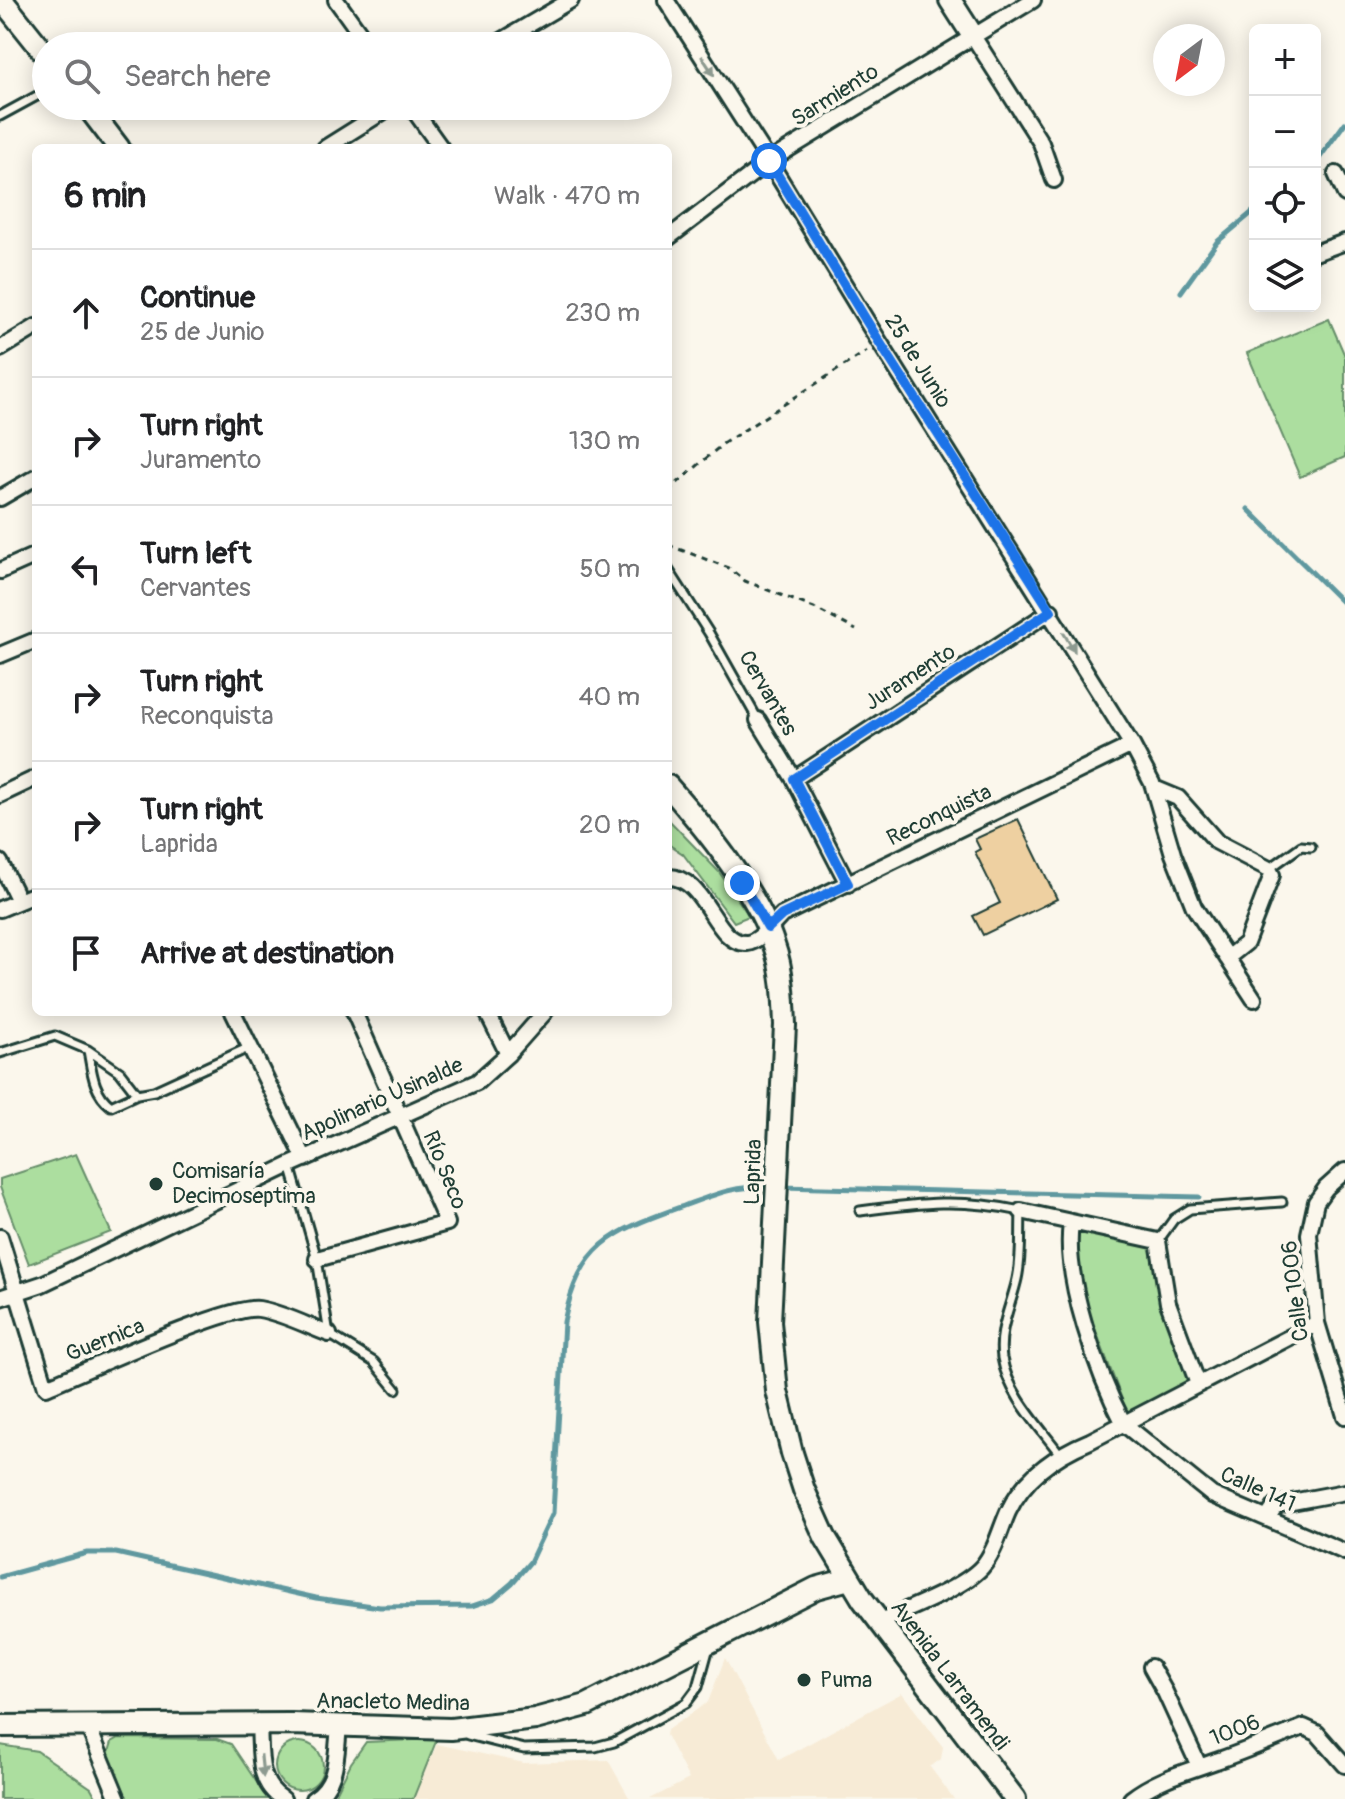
<!DOCTYPE html>
<html lang="en">
<head>
<meta charset="utf-8">
<style>
  body { margin:0; font-family:Pangolin,sans-serif; background:#f6f6f6; color:#202124 }
  .controls { position:absolute; right:24px; top:24px; display:grid; overflow:hidden; border-radius:12px; box-shadow:0 4px 20px #0003 }
  .controls button { width:72px; height:72px; display:grid; place-items:center; padding:0; border:0; border-bottom:2px solid #e0e0e0; background:#fff; color:#202124; font:40px sans-serif }
  .compass { position:absolute; left:1153px; top:24px; width:72px; height:72px; border-radius:50%; background:#fff; box-shadow:0 4px 20px #0003; rotate:212deg }
  .stop { position:absolute; width:24px; height:24px; margin:-18px; border:6px solid #1a73e8; border-radius:50%; background:#fff }
  .stop.end { background:#1a73e8; border-color:#fff; box-shadow:0 2px 8px #0008 }
  .list { margin:0; padding:0; list-style:none }
  h2 { display:flex; justify-content:space-between; align-items:center; height:104px; margin:0; padding:0 32px; font-size:34px }
  h2 small { font-size:26px; font-weight:400; color:#757577 }
  .list li { display:grid; grid-template-columns:52px 1fr auto; gap:24px; align-items:center; box-sizing:border-box; height:128px; padding:0 32px; border-top:2px solid #e0e0e0 }
  .list b { display:block; font-size:30px; white-space:nowrap }
  .list p { margin:0; font-size:26px; white-space:nowrap; color:#757577 }
  .list em { font-size:26px; font-style:normal; color:#757577 }
  .icon { flex:none; width:44px; height:44px; fill:none; stroke:currentColor; stroke-width:2; stroke-linecap:round; stroke-linejoin:round }
  .map { position:relative; flex:none; width:1345px; height:1799px; overflow:hidden }
  .search { position:absolute; background:#fff; box-shadow:0 4px 20px #0003; left:32px; top:32px; width:640px; height:88px; display:flex; align-items:center; gap:20px; box-sizing:border-box; padding:0 28px; border-radius:44px; color:#757577; font-size:30px }
  .panel { position:absolute; background:#fff; box-shadow:0 4px 20px #0003; left:32px; top:144px; width:640px; height:872px; border-radius:12px }
  .map>svg:first-child { display:block }
  .built { fill:#f7ebd6 }
  .green { fill:#acde9f; stroke:#668e6a; stroke-width:2 }
  .lines { fill:none; stroke-linecap:round; stroke-linejoin:round }
  .stream { stroke:#5e989f; stroke-width:5 }
  .building { fill:#eed0a1; stroke:#1f3d34; stroke-width:2 }
  .lane-casing { stroke:#1f3d34; stroke-width:13 }
  .street-casing { stroke:#1f3d34; stroke-width:20 }
  .secondary-casing { stroke:#1f3d34; stroke-width:26 }
  .path { stroke:#1f3d34; stroke-width:3; stroke-dasharray:6 6; stroke-linecap:butt }
  .lane { stroke:#fbf7ec; stroke-width:7 }
  .street { stroke:#fbf7ec; stroke-width:14 }
  .secondary { stroke:#fbf7ec; stroke-width:20 }
  .oneway { fill:#8d9a90 }
  .route { stroke:#1a73e8; stroke-width:10 }
  .poi-dot { fill:#1f3d34; stroke:#fbf7ec; stroke-width:3 }
  .labels { text-anchor:middle; dominant-baseline:central; stroke-width:8; stroke-linejoin:round; paint-order:stroke }
  .street-label { font-size:22px; fill:#1f3d34; stroke:#fbf7ec }
  .poi-label { font-size:22px; fill:#1f3d34; stroke:#fbf7ec; text-anchor:start }
</style>
</head>
<body>
<div class="map">
<svg width="1345" height="1799" viewBox="0 0 1345 1799">
  <rect width="100%" height="100%" fill="#fbf7ec"/>
  <filter id="ink" filterUnits="userSpaceOnUse"><feTurbulence type="fractalNoise" baseFrequency=".0125" numOctaves="2"/><feDisplacementMap in="SourceGraphic" scale="16" xChannelSelector="R" yChannelSelector="G"/><feConvolveMatrix kernelMatrix="1 2 1 2 8 2 1 2 1" color-interpolation-filters="sRGB"/></filter>
  <g filter="url(#ink)">
    <path class="built" d="M 725,1658 L 779,1760 L 902,1693 L 943,1747 L 941,1759 L 930,1767 L 954,1799 L 650,1799 L 689,1779 L 666,1735 L 667,1730 L 708,1702 Z
      M 437,1744 L 524,1763 L 608,1760 L 630,1799 L 413,1799 Z"/>
    <path class="green" d="M 1329,319 L 1345,356 L 1345,457 L 1300,477 L 1247,353 Z
      M 668,819 L 719,872 L 749,916 L 734,922 L 683,854 L 668,844 Z
      M 76,1154 L 111,1232 L 29,1264 L 0,1187 L 0,1179 Z
      M 1079,1231 L 1149,1244 L 1153,1251 L 1189,1375 L 1184,1385 L 1128,1415 L 1088,1310 L 1074,1236 Z
      M 119,1738 L 217,1739 L 231,1744 L 268,1799 L 125,1799 L 108,1755 L 112,1742 Z
      M 437,1739 L 413,1799 L 333,1799 L 351,1763 L 366,1742 Z
      M275 1766a24 24 0 1 1 48 0a24 24 0 1 1-48 0Z
      M 0,1745 L 37,1751 L 91,1788 L 97,1799 L 0,1799 Z"/>
    <g class="lines">
      <path class="stream" d="M 1315,164 L 1345,123
        M 1181,292 L 1217,242 L 1255,210
        M 1248,509 L 1345,605
        M 780,1187 L 1199,1197
        M 0,1577 L 87,1553 L 116,1553 L 316,1598 L 380,1607 L 472,1606 L 493,1599 L 512,1583 L 530,1562 L 553,1513 L 564,1322 C 580,1241 615,1231 686,1205 C 716,1194 737,1185 770,1187"/>
    </g>
    <path class="building" d="M 1018,819 L 1057,899 L 983,935 L 973,916 L 1000,903 L 975,852 L 980,849 L 975,839 Z"/>
    <g class="lines">
      <g class="lane-casing">
        <path id="lane" d="M 0,116 L 46,91
          M 668,569 L 709,633 L 758,720
          M 1269,869 L 1301,846 L 1311,847
          M 88,1050 C 92,1072 93,1092 111,1106 L 137,1094 L 154,1091 L 250,1047
          M 0,1053 L 55,1036 L 88,1050 L 120,1072 L 137,1094
          M 290,1165 L 317,1259 L 329,1334 L 374,1362 L 396,1389
          M 860,1211 C 922,1203 959,1198 1021,1211 C 1020,1234 1022,1257 1017,1279 C 1011,1306 998,1330 1002,1358 C 1008,1394 1039,1426 1060,1454
          M 1158,1241 L 1174,1219 L 1190,1209 L 1282,1202
          M 468,1735 L 524,1749 L 595,1747 L 614,1742 L 686,1703 L 698,1687 L 709,1647"/>
      </g>
      <g class="street-casing">
        <path id="street" d="M 336,0 L 369,46
          M 666,0 L 769,161 L 880,343 L 1132,745 L 1152,783 L 1173,854 L 1194,907 L 1254,999
          M 973,36 L 1041,143 L 1054,180
          M 493,46 L 571,0
          M 411,106 L 441,148
          M 325,148 L 392,106
          M 1336,174 L 1345,194
          M 668,238 L 769,161 L 1033,0
          M 1315,253 L 1345,242
          M 0,349 L 36,327
          M 0,498 L 36,477
          M 0,571 L 36,555
          M 0,655 L 36,640
          M 758,720 L 794,779 L 848,884
          M 794,779 L 1051,611
          M 1154,788 L 1178,798 L 1217,842 L 1269,869 L 1272,875 L 1246,943 L 1227,958
          M 0,795 L 36,778
          M 0,862 L 19,901
          M 668,877 C 706,876 715,946 747,943 C 759,942 774,923 782,915 L 1132,745
          M 0,909 L 36,894
          M 233,1012 L 305,1159
          M 487,1012 L 508,1054
          M 1345,1171 L 1326,1188 L 1316,1202 L 1309,1234 L 1317,1323 L 1345,1416
          M 1021,1211 L 1158,1241 L 1168,1303 L 1198,1384
          M 1071,1224 C 1063,1278 1098,1375 1124,1424 L 1212,1495 L 1345,1552
          M 0,1237 L 46,1387 C 83,1372 230,1304 259,1309 C 283,1313 307,1326 329,1334
          M 317,1259 L 447,1223 L 354,1012
          M 0,1298 L 42,1284 L 290,1165 L 477,1082 L 508,1054 L 545,1012
          M 1268,1517 L 1276,1505 L 1345,1492
          M 879,1622 C 907,1609 962,1589 982,1567 C 995,1552 1000,1530 1008,1512 C 1024,1477 1056,1455 1090,1441 L 1317,1323
          M 1151,1667 L 1165,1692 L 1199,1766
          M 259,1724 C 261,1752 256,1783 283,1799
          M 88,1726 L 118,1799
          M 313,1799 C 339,1784 336,1752 339,1726
          M 1131,1799 C 1157,1779 1186,1772 1216,1761 C 1246,1751 1275,1738 1304,1727 L 1317,1733 L 1345,1765"/>
      </g>
      <g class="secondary-casing">
        <path id="secondary" d="M 2,0 L 46,55
          M 950,0 L 973,36
          M 87,106 L 119,148
          M 668,786 C 705,828 757,891 774,945 C 783,970 784,998 785,1025 L 770,1322 L 777,1391 L 792,1453 L 804,1490 L 825,1537 L 863,1600 L 1015,1799
          M 0,1726 L 291,1724 L 451,1729 L 535,1719 L 587,1705 L 816,1588 L 849,1579"/>
      </g>
      <path class="path" d="M 668,491 L 724,443 L 867,351
        M 668,545 L 729,568 L 745,581 L 814,608 L 856,630"/>
      <use href="#lane" class="lane"/>
      <use href="#street" class="street"/>
      <use href="#secondary" class="secondary"/>
    </g>
    <defs><path id="oneway-solid" d="M-6-.8H1V-3.2L6.5 0L1 3.2V.8H-6Z" transform="scale(2)"/></defs>
    <g class="oneway">
      <use href="#oneway-solid" transform="translate(708 66) rotate(57)"/>
      <use href="#oneway-solid" transform="translate(1069 642) rotate(59)"/>
      <use href="#oneway-solid" transform="translate(262 1766) rotate(84)"/>
    </g>
  </g>
  <g class="lines" filter="url(#ink)">
    <path class="route" d="M 742,883 L 768,928 L 782,915 L 848,884 L 794,779 L 1051,611 L 880,343 L 769,161"/>
  </g>
  <g class="poi-dot">
    <circle cx="156" cy="1184" r="8"/>
    <circle cx="804" cy="1680" r="8"/>
  </g>
  <g class="labels">
    <g class="street-label">
      <text transform="translate(835 95) rotate(-32)">Sarmiento</text>
      <text transform="translate(918 361) rotate(58)">25 de Junio</text>
      <text transform="translate(910 677) rotate(-33)">Juramento</text>
      <text transform="translate(768 693) rotate(60)">Cervantes</text>
      <text transform="translate(939 815) rotate(-26)">Reconquista</text>
      <text transform="translate(382 1099) rotate(-24)">Apolinario Usinalde</text>
      <text transform="translate(445 1170) rotate(68)">Río Seco</text>
      <text transform="translate(753 1172) rotate(-88)">Laprida</text>
      <text transform="translate(1295 1291) rotate(-97)">Calle 1006</text>
      <text transform="translate(105 1340) rotate(-22)">Guernica</text>
      <text transform="translate(1258 1489) rotate(24)">Calle 141</text>
      <text transform="translate(950 1675) rotate(53)">Avenida Larramendi</text>
      <text transform="translate(393 1702) rotate(1)">Anacleto Medina</text>
      <text transform="translate(1235 1730) rotate(-21)">1006</text>
    </g>
    <g class="poi-label">
      <text x="172" y="1171">Comisaría<tspan x="172" dy="25">Decimoseptima</tspan></text>
      <text x="820" y="1680">Puma</text>
    </g>
  </g>
</svg>
<div class="controls">
<button>+</button>
<button>−</button>
<button><svg class="icon" aria-label="locate" viewBox="0 0 24 24"><circle cx="12" cy="12" r="6"/><path d="M12 2v4M12 18v4M2 12h4M18 12h4"/></svg></button>
<button><svg class="icon" aria-label="layers" viewBox="0 0 24 24"><path d="M12 4l9 5-9 5-9-5zM3 14l9 5 9-5"/></svg></button>
</div>
<svg class="compass" viewBox="-18 -18 36 36"><path d="M0-13l5 13h-10z" fill="#e53935"/><path d="M0 13l5-13h-10z" fill="#757577"/></svg>
<div class="stop" style="left:769px;top:161px"></div>
<div class="stop end" style="left:742px;top:883px"></div>
<div class="search"><svg class="icon" aria-label="search" viewBox="0 0 24 24"><circle cx="10" cy="10" r="6"/><path d="M15 15l6 6"/></svg>Search here</div>
<section class="panel">
<h2>6 min<small>Walk · 470 m</small></h2>
<ul class="list">
<li><svg class="icon" aria-label="ahead" viewBox="0 0 24 24"><path d="M12 20V5M6 11l6-6 6 6"/></svg><div><b>Continue</b><p>25 de Junio</p></div><em>230 m</em></li>
<li><svg class="icon" aria-label="right" viewBox="0 0 24 24"><path d="M7 20v-9h11M14 6l5 5-5 5"/></svg><div><b>Turn right</b><p>Juramento</p></div><em>130 m</em></li>
<li><svg class="icon" aria-label="left" viewBox="0 0 24 24"><path d="M17 20v-9H6M10 6l-5 5 5 5"/></svg><div><b>Turn left</b><p>Cervantes</p></div><em>50 m</em></li>
<li><svg class="icon" aria-label="right" viewBox="0 0 24 24"><path d="M7 20v-9h11M14 6l5 5-5 5"/></svg><div><b>Turn right</b><p>Reconquista</p></div><em>40 m</em></li>
<li><svg class="icon" aria-label="right" viewBox="0 0 24 24"><path d="M7 20v-9h11M14 6l5 5-5 5"/></svg><div><b>Turn right</b><p>Laprida</p></div><em>20 m</em></li>
<li><svg class="icon" aria-label="arrive" viewBox="0 0 24 24"><path d="M6 21V4h12l-3 4 3 4H6"/></svg><div><b>Arrive at destination</b></div></li>
</ul>
</section>
</div>
</body>
</html>
